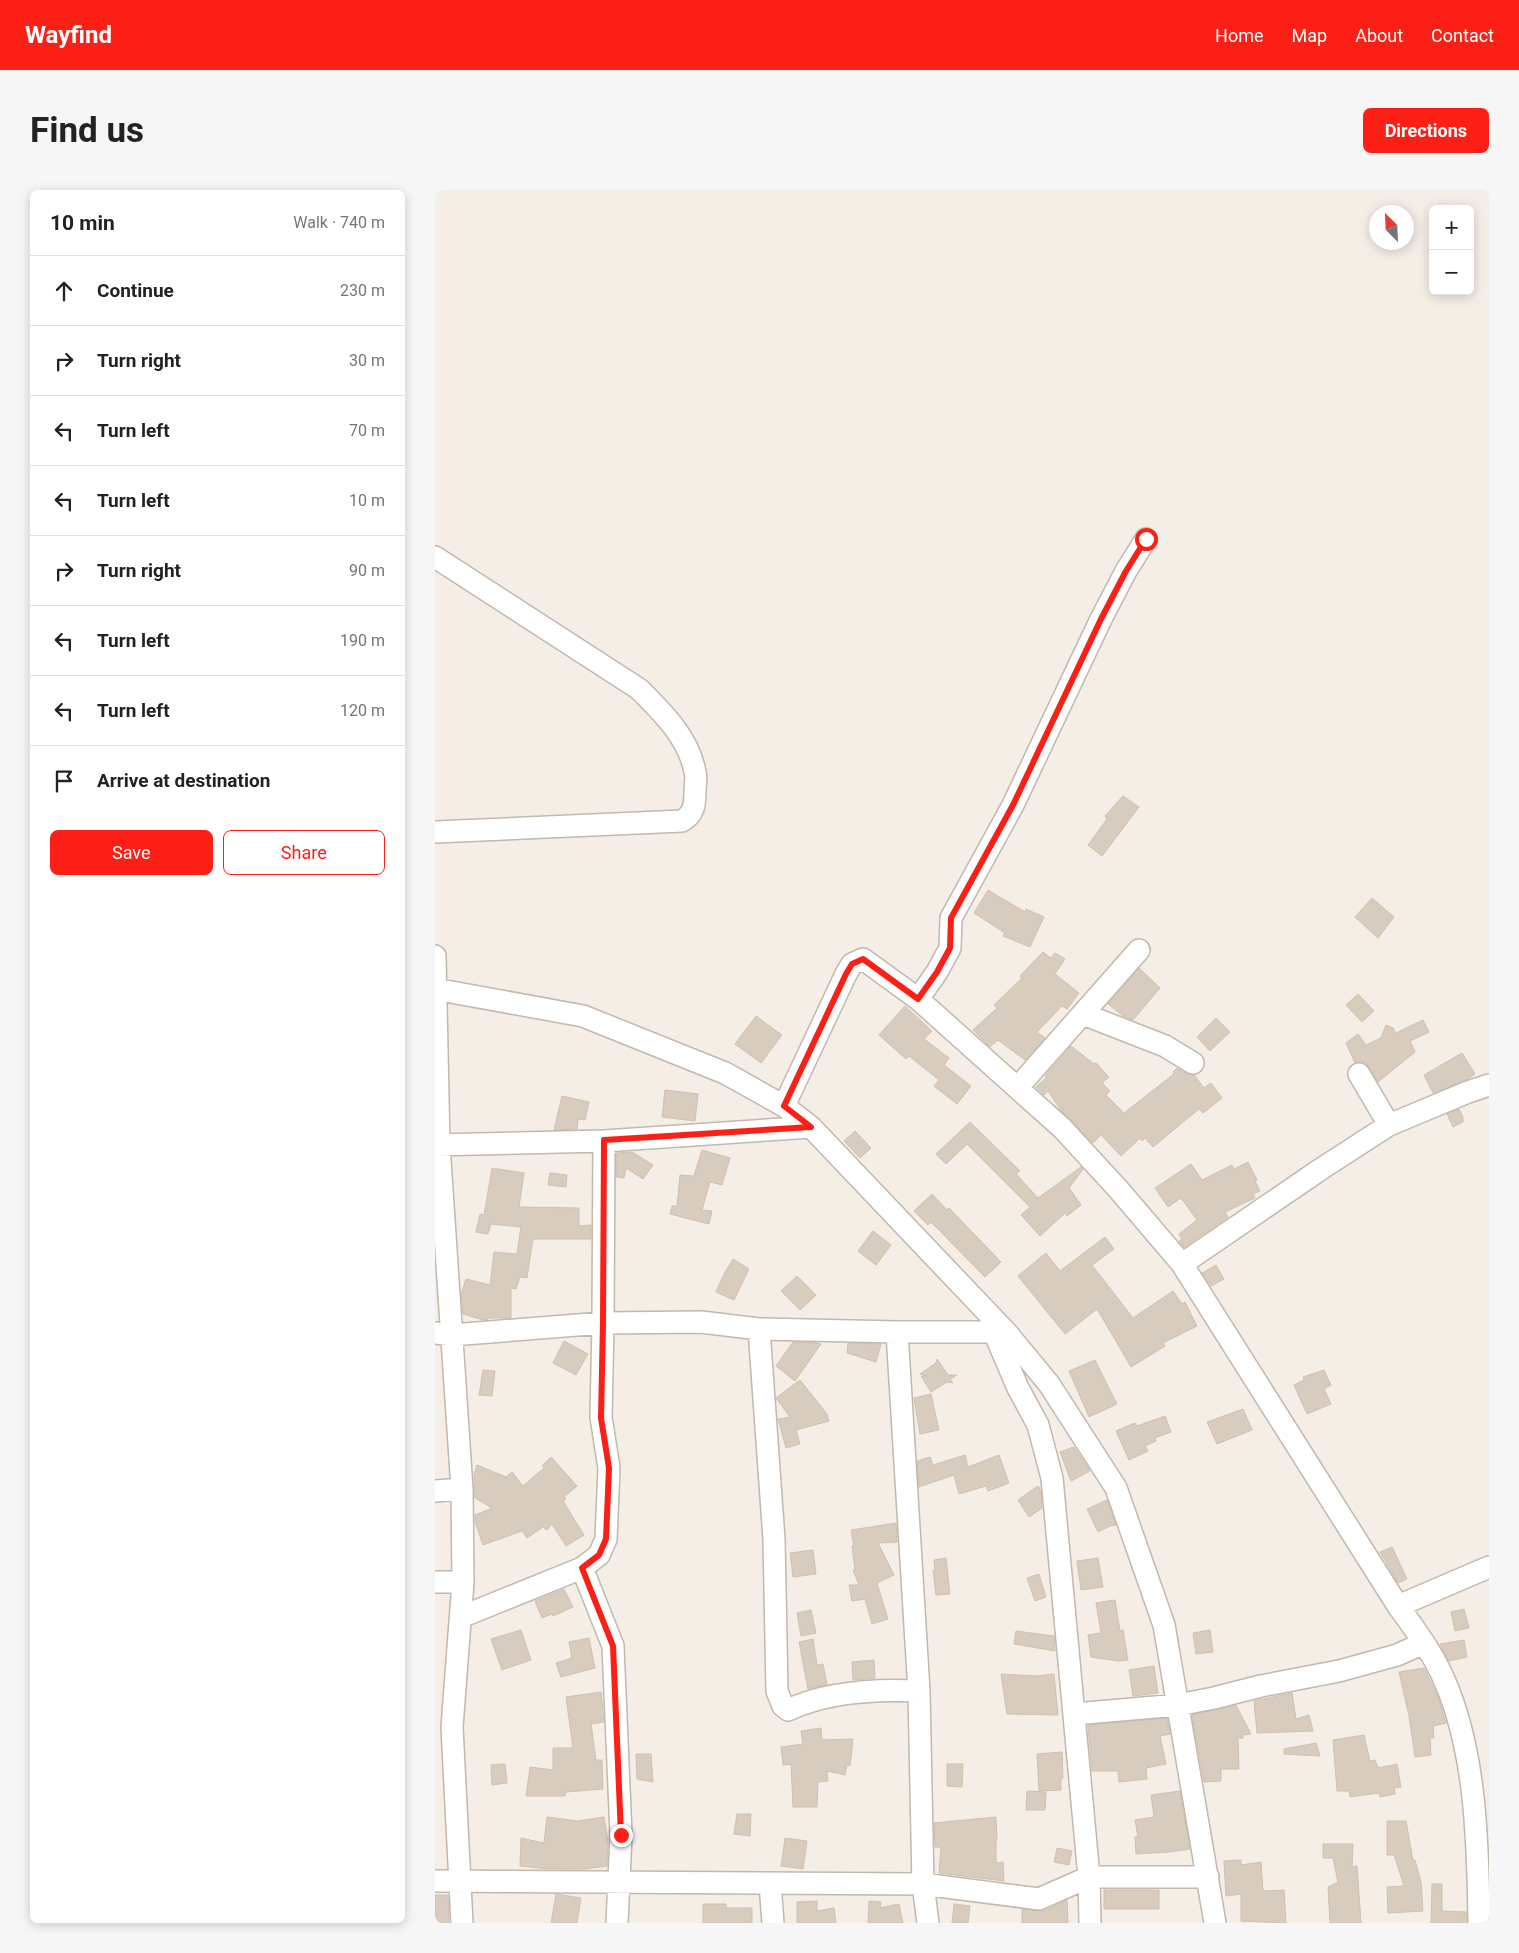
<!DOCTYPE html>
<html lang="en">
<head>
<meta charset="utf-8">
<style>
  body { margin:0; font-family:Roboto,sans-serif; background:#f6f6f6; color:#222 }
  .controls { position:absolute; right:15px; top:15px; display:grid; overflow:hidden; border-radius:8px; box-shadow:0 2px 12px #0003 }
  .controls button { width:45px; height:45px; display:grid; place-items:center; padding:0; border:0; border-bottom:1px solid #e0e0e0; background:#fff; color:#222; font:25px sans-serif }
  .compass { position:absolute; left:934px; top:15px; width:45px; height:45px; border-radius:50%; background:#fff; box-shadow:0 2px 12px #0003; rotate:336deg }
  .stop { position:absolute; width:15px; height:15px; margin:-11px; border:4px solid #fc1f16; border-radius:50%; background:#fff }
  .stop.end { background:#fc1f16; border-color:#fff; box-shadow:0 1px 5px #0008 }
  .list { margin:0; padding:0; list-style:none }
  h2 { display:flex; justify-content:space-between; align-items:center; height:65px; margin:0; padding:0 20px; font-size:21px }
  h2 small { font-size:16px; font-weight:400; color:#767676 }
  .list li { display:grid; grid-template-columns:32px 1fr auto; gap:15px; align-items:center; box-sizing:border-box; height:70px; padding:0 20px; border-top:1px solid #e0e0e0 }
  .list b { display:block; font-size:19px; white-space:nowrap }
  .list em { font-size:16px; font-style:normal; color:#767676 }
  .actions { display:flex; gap:10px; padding:15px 20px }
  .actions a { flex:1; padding:11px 0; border:1px solid #fc1f16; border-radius:8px; text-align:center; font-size:18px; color:#fc1f16 }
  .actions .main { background:#fc1f16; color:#fff }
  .icon { flex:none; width:28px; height:28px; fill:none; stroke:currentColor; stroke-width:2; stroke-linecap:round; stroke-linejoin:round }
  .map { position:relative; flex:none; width:1054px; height:1733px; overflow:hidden; border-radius:8px }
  header { display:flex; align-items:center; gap:30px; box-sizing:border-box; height:70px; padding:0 25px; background:#fc1f16; color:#fff }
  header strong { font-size:24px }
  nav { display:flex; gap:28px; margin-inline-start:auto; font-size:18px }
  .intro { display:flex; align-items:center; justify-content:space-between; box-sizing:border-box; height:120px; padding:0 30px }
  h1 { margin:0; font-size:35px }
  .button { padding:12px 22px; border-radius:8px; background:#fc1f16; color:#fff; font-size:18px; font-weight:700 }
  main { display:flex; gap:30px; padding:0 30px }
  aside { flex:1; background:#fff; border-radius:8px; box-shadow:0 2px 12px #0003 }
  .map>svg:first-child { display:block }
  .building { fill:#d8ccbf; stroke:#d0c0af }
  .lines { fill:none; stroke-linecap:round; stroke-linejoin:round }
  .minor-casing { stroke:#c2b8ac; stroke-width:24 }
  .minor { stroke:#fff; stroke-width:21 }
  .route { stroke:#fc1f16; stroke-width:6 }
</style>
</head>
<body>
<header>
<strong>Wayfind</strong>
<nav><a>Home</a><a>Map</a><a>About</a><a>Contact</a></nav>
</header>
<div class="intro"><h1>Find us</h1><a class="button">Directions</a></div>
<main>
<aside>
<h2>10 min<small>Walk · 740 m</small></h2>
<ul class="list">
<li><svg class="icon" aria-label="ahead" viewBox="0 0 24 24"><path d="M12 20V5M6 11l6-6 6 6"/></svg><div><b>Continue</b></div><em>230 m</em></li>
<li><svg class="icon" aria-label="right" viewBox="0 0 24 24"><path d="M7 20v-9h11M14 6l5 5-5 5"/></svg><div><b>Turn right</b></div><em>30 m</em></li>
<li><svg class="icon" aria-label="left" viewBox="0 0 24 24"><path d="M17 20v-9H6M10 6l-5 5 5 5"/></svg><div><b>Turn left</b></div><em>70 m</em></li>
<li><svg class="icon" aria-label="left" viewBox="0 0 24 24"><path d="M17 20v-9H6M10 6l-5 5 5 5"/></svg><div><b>Turn left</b></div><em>10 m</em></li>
<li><svg class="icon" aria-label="right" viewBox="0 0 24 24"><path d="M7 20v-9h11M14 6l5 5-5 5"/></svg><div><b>Turn right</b></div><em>90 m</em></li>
<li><svg class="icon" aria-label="left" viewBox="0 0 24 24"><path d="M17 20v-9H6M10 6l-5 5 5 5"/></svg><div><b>Turn left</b></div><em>190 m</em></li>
<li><svg class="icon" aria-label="left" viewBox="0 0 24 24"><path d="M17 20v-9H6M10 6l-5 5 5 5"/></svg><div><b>Turn left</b></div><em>120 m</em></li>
<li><svg class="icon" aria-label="arrive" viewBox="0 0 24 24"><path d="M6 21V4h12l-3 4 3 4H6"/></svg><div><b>Arrive at destination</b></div></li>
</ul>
<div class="actions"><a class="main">Save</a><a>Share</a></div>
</aside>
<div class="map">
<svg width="1054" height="1733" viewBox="0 0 1054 1733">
  <rect width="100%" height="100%" fill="#f4eee7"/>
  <path class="building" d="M 688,606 L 704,617 L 667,666 L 653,655 L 672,629 L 670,626 Z
    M 553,700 L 590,722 L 591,719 L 609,727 L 595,757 L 568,746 L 570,743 L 539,723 Z
    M 937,708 L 959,727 L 943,748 L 920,727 Z
    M 608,762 L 616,768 L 620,763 L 630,769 L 620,784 L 644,803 L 632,819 L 627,816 L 602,842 L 610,848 L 590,870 L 563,850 L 555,857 L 538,840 L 562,818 L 559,815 L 587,788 L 585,786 Z
    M 704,778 L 725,798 L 698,830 L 688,826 L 673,814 Z
    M 923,804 L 939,821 L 927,832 L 911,815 Z
    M 470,816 L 497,841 L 489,849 L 514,868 L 509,875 L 536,896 L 522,914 L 499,896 L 504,890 L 474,866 L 471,869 L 444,845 Z
    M 321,826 L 347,845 L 326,873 L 300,854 Z
    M 781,828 L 795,842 L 775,861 L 762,847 Z
    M 988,830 L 994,842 L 975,851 L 980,862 L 943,892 L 931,873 L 924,872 L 920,873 L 911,853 L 923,844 L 931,855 L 946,848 L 951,835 L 958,838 L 961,843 Z
    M 636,856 L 659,874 L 661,873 L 674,887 L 667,893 L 675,901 L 671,905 L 689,923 L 739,884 L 738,882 L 742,878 L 752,884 L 759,885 L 769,898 L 776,893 L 787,908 L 768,923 L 764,919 L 718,957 L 710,948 L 707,951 L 705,948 L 686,966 L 666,945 L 658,953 L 627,922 L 613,901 L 609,905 L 601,897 L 612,887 L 610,886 Z
    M 1027,863 L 1040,884 L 1033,889 L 998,903 L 989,885 Z
    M 230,900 L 263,904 L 260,931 L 227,927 Z
    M 127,906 L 154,912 L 150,930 L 143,929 L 142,939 L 119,940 Z
    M 1024,919 L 1028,927 L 1028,932 L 1018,937 L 1012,924 Z
    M 535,932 L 585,981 L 581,984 L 603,1008 L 646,977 L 648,979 L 634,998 L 646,1015 L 632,1026 L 630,1023 L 605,1046 L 586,1025 L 595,1017 L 532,954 L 511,974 L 501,964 Z
    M 420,941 L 436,958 L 425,968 L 409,951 Z
    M 267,960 L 295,968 L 287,995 L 275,992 L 267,1020 L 277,1021 L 274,1034 L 235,1024 L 237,1016 L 242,1016 L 245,985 L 259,986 Z
    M 197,962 L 218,975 L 208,989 L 191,978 L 189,988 L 181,987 L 181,963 Z
    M 813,972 L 822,990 L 820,991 L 825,1001 L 818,1004 L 820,1008 L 790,1022 L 793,1027 L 749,1057 L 744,1051 L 747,1049 L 744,1044 L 762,1030 L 746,1008 L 733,1017 L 720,998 L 756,974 L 767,990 L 797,975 L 799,979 Z
    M 57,978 L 89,983 L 84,1017 L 144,1018 L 144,1036 L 156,1035 L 156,1049 L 98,1049 L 92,1088 L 85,1087 L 81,1099 L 76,1098 L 76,1128 L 53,1128 L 52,1130 L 48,1130 L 28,1124 L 26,1104 L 31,1089 L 55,1095 L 59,1062 L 82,1064 L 86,1037 L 56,1034 L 53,1044 L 41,1042 L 45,1024 L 49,1025 Z
    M 115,983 L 132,985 L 131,997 L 113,995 Z
    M 497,1004 L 512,1020 L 514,1018 L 566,1072 L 550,1087 L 496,1032 L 493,1035 L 479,1021 Z
    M 438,1041 L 456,1055 L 441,1075 L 423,1061 Z
    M 670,1047 L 679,1059 L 657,1075 L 698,1128 L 738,1101 L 747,1114 L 750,1112 L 762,1136 L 728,1153 L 730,1156 L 696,1177 L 662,1119 L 630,1144 L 583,1086 L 611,1063 L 625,1081 Z
    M 298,1069 L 314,1079 L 299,1110 L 281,1102 L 288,1086 Z
    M 781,1075 L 789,1089 L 776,1096 L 767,1083 Z
    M 362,1086 L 381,1105 L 365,1120 L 346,1101 Z
    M 129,1151 L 153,1164 L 141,1185 L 118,1173 Z
    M 358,1152 L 384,1153 L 386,1154 L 360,1191 L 341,1176 Z
    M 413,1153 L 446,1154 L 441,1172 L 412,1163 Z
    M 502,1169 L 513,1185 L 522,1185 L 515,1189 L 518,1193 L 512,1192 L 496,1202 L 486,1186 L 493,1186 L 485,1184 L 501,1173 Z
    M 660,1170 L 682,1214 L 654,1227 L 634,1181 Z
    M 48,1180 L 60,1181 L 57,1206 L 44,1205 Z
    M 889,1180 L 896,1195 L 889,1199 L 896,1214 L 872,1224 L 859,1195 L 869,1190 L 868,1187 Z
    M 365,1190 L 392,1224 L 394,1231 L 361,1240 L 365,1254 L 351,1258 L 343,1229 L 355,1227 L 341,1208 Z
    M 496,1204 L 504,1240 L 485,1244 L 479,1208 Z
    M 808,1219 L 817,1240 L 782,1254 L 772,1232 Z
    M 730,1226 L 736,1242 L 720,1248 L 721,1251 L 710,1256 L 713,1261 L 694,1270 L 681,1241 L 700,1233 L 702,1236 Z
    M 639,1257 L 655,1281 L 636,1291 L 625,1262 Z
    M 530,1265 L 533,1277 L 564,1265 L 574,1293 L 553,1301 L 551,1296 L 524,1304 L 519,1285 L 484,1297 L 482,1271 L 495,1267 L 498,1275 Z
    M 116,1267 L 142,1296 L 129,1307 L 131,1309 L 128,1311 L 149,1345 L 131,1356 L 117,1334 L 112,1340 L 108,1337 L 92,1348 L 87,1341 L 48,1355 L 40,1332 L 40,1325 L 57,1318 L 40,1308 L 39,1284 L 42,1275 L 71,1287 L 77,1282 L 88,1296 L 109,1278 L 107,1276 Z
    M 603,1296 L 606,1301 L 607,1318 L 594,1327 L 583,1310 Z
    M 672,1310 L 681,1335 L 675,1336 L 663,1342 L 652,1319 Z
    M 461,1333 L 462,1352 L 443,1353 L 459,1385 L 442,1393 L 453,1429 L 437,1434 L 430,1409 L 417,1411 L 414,1395 L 424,1395 L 418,1380 L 420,1380 L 417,1356 L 419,1356 L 416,1340 Z
    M 957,1357 L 972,1389 L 963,1393 L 945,1362 Z
    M 378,1360 L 381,1384 L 358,1387 L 355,1363 Z
    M 511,1368 L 515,1404 L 501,1405 L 498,1380 L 500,1380 L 499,1370 Z
    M 663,1368 L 668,1397 L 646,1400 L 642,1371 Z
    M 604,1384 L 611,1407 L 600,1411 L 592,1388 Z
    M 129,1399 L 138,1417 L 118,1426 L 117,1424 L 107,1428 L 100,1411 Z
    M 680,1410 L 685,1441 L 688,1440 L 693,1470 L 683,1471 L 656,1467 L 653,1445 L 666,1443 L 661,1413 Z
    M 1029,1419 L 1034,1438 L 1020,1441 L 1016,1422 Z
    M 376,1420 L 381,1443 L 366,1446 L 362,1423 Z
    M 86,1440 L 96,1470 L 67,1480 L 56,1449 Z
    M 775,1440 L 778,1462 L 761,1464 L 758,1443 Z
    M 581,1441 L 619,1446 L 620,1461 L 579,1454 Z
    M 154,1448 L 160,1478 L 126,1487 L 121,1473 L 137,1468 L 134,1452 Z
    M 378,1449 L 382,1475 L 388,1474 L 392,1494 L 373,1499 L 364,1452 Z
    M 1029,1450 L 1032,1467 L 1014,1471 L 1005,1454 Z
    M 439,1470 L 440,1488 L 418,1490 L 417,1472 Z
    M 719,1476 L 723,1503 L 698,1506 L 694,1480 Z
    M 989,1478 L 1003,1507 L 1011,1533 L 998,1536 L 999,1548 L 995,1548 L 996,1565 L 980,1567 L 974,1526 L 964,1482 Z
    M 566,1484 L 602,1486 L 619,1484 L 623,1525 L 572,1524 Z
    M 166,1502 L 169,1532 L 156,1534 L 161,1570 L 167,1570 L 168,1599 L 131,1602 L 130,1606 L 91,1606 L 95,1577 L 118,1580 L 118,1558 L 138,1558 L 131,1507 Z
    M 857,1503 L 861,1529 L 874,1525 L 878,1541 L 822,1543 L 819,1511 Z
    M 801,1515 L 816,1544 L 808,1545 L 808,1548 L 803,1548 L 804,1579 L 786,1579 L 786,1591 L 769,1592 L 757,1525 Z
    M 732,1528 L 735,1544 L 725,1546 L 731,1574 L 711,1578 L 712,1589 L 684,1592 L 683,1581 L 657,1581 L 653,1535 Z
    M 386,1538 L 387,1550 L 418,1549 L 415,1576 L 412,1575 L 410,1585 L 392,1581 L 393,1591 L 383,1592 L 382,1617 L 358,1617 L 356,1574 L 348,1575 L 346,1557 L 368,1554 L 366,1541 Z
    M 929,1545 L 935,1571 L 940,1570 L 943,1578 L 962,1574 L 966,1597 L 959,1598 L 960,1604 L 945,1607 L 944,1603 L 915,1607 L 914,1601 L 902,1601 L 898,1550 Z
    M 881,1553 L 885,1566 L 849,1564 L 849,1559 Z
    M 627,1562 L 628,1588 L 626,1588 L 626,1600 L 604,1601 L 602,1564 Z
    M 201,1564 L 216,1564 L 218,1592 L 202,1589 Z
    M 70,1574 L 72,1593 L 57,1595 L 56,1575 Z
    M 512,1574 L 528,1574 L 527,1597 L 512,1596 Z
    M 592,1601 L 611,1602 L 610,1620 L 591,1620 Z
    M 745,1601 L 755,1659 L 734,1662 L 701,1664 L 700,1647 L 703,1647 L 700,1630 L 719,1627 L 716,1605 Z
    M 302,1624 L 316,1624 L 315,1646 L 299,1644 Z
    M 112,1627 L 143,1631 L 169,1627 L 173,1653 L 172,1676 L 150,1679 L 113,1679 L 85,1676 L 86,1648 L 109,1653 Z
    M 561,1627 L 562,1650 L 561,1650 L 561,1673 L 568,1672 L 569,1691 L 504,1683 L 506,1657 L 500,1657 L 499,1633 Z
    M 952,1631 L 971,1631 L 978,1670 L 980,1670 L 986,1692 L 988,1721 L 953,1723 L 952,1697 L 969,1696 L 959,1665 L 952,1665 Z
    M 350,1648 L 372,1651 L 368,1679 L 346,1676 Z
    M 888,1654 L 918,1654 L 917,1677 L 922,1676 L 926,1733 L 895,1733 L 893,1697 L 903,1692 L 898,1668 L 888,1668 Z
    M 622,1658 L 637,1661 L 634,1675 L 619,1672 Z
    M 806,1670 L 806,1675 L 826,1672 L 828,1701 L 849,1700 L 851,1733 L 806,1731 L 806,1704 L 791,1706 L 789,1671 Z
    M 997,1694 L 1007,1694 L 1007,1721 L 1031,1722 L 1032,1733 L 996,1733 Z
    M 669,1700 L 724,1700 L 724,1719 L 669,1719 Z
    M 121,1704 L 146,1708 L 142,1733 L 116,1733 Z
    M 0,1705 L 13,1705 L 14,1733 L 0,1733 Z
    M 632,1710 L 633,1733 L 587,1733 L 587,1719 L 609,1721 Z
    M 382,1711 L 382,1721 L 399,1718 L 401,1733 L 362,1733 L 362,1712 Z
    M 434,1711 L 446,1712 L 445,1718 L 464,1714 L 468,1733 L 433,1733 Z
    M 268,1714 L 291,1714 L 291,1718 L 317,1718 L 317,1733 L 268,1733 Z
    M 519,1714 L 535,1716 L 533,1733 L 517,1733 Z"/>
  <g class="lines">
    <g class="minor-casing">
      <path id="minor" d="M 0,367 L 204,499 C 227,522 254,548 260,582 C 262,588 260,595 260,601 C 260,615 259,624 247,631 L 0,642
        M 0,766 L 4,955 L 27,1299 L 28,1392 L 17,1537 L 27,1733
        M 0,799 L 148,826 L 290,883 L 349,916 L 376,937 L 571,1142 L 614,1194 L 681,1298 L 729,1435 L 780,1733
        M 483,809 L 502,782 L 515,758 L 516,728 L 578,615 L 666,429 L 691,381 L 711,349
        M 648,824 L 730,856 L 758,873
        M 924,884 L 954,935
        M 583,897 L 704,760
        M 349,916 L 411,784 L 417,774 L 428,769 L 483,809 L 627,938 L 684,1000 L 747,1074 L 963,1416 C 976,1434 990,1452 1001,1473 C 1041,1547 1043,1650 1044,1733
        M 169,951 L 168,1133 L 166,1227 L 174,1278 L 171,1349 L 164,1365 L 147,1378 L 178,1456 L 186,1645 L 182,1733
        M 0,955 L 169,951 L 376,937
        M 747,1074 L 886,979 L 954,935 L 1033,902 L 1054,895
        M 324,1139 L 339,1349 L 342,1501 L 348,1516 L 353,1520 C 393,1501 441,1499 484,1501
        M 462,1142 L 484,1501 L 488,1694 L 493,1733
        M 559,1142 L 583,1198 L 603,1235 L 617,1288 L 654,1687 L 655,1733
        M 0,1143 L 17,1145 L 168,1133 L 266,1132 L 324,1139 L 462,1142 L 571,1142
        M 0,1301 L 27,1299
        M 0,1392 L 28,1392
        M 963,1416 L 1054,1377
        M 26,1427 L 147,1378
        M 639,1524 L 743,1515 L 779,1508 L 826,1496 L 904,1481 L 962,1465 L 989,1453
        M 0,1691 L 488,1694 L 604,1709 L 654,1687 L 773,1687
        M 335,1694 L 338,1733"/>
    </g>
    <use href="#minor" class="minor"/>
  </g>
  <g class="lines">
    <path class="route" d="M 186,1645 L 178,1456 L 147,1378 L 164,1365 L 171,1349 L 174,1278 L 166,1228 L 168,1133 L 169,950 L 376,937 L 349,916 L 411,784 L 417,774 L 428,769 L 483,809 L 502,782 L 515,758 L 516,728 L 578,615 L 666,429 L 691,381 L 711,349"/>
  </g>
</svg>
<div class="controls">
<button>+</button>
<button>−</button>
</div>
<svg class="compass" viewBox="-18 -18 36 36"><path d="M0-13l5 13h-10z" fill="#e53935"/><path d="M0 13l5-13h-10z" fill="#767676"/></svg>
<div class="stop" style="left:711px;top:349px"></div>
<div class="stop end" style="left:186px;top:1645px"></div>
</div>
</main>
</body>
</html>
